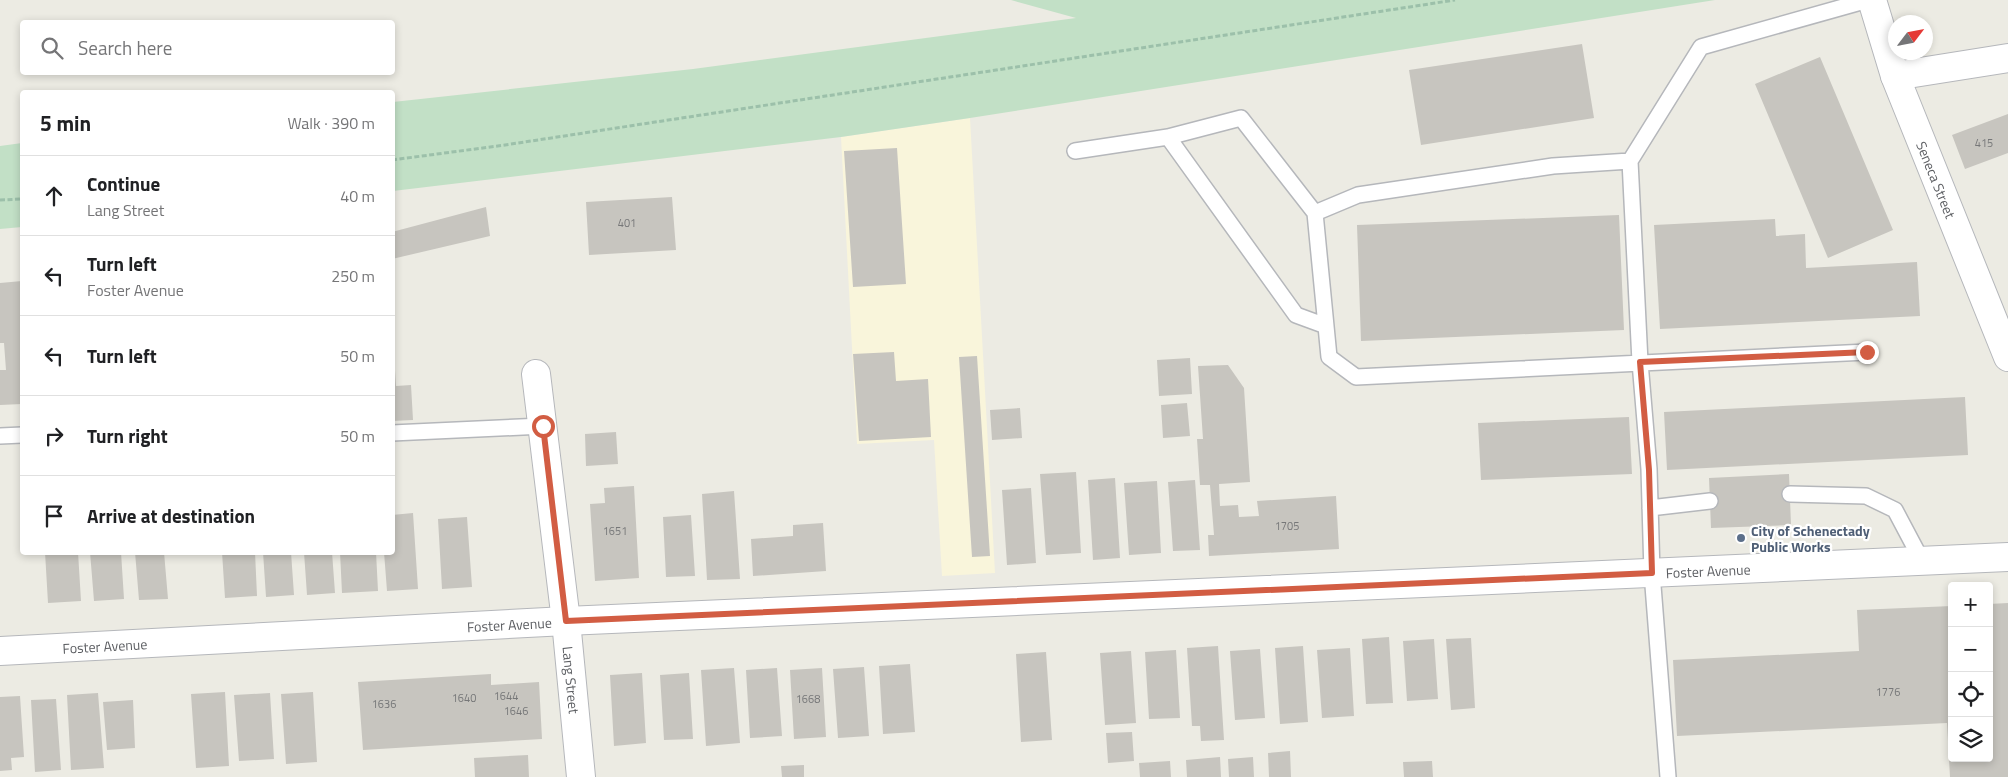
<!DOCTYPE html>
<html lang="en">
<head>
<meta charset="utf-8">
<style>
  body { margin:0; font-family:"Titillium Web",sans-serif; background:#f6f6f6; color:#202124 }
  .controls { position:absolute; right:15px; bottom:15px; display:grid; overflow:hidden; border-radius:5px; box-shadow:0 2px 8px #0003 }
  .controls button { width:45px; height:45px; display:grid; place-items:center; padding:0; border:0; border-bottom:1px solid #e0e0e0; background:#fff; color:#202124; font:25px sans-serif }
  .compass { position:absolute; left:1888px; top:15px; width:45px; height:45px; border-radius:50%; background:#fff; box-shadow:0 2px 8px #0003; rotate:58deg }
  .stop { position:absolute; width:15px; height:15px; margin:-11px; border:4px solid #d25d43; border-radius:50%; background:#fff }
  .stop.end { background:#d25d43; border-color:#fff; box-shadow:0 1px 5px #0008 }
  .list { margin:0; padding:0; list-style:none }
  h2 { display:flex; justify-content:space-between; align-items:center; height:65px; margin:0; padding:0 20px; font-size:21px }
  h2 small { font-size:16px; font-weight:400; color:#757577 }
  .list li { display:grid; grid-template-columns:32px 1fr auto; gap:15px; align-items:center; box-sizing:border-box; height:80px; padding:0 20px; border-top:1px solid #e0e0e0 }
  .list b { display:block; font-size:19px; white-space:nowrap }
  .list p { margin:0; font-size:16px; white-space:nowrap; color:#757577 }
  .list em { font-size:16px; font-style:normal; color:#757577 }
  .icon { flex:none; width:28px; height:28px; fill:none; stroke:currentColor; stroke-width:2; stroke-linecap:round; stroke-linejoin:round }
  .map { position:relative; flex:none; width:2008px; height:777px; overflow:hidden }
  .search { position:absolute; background:#fff; box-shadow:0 2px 8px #0003; left:20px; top:20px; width:375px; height:55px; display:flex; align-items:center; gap:12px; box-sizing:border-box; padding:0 18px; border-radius:5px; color:#757577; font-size:19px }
  .panel { position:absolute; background:#fff; box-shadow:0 2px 8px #0003; left:20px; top:90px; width:375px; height:465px; border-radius:5px }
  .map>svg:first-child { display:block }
  .commercial { fill:#f9f5db }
  .green { fill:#c2e0c6 }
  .building { fill:#c7c5bf }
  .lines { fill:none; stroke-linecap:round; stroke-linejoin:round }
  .service-casing { stroke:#b5b7bb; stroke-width:18 }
  .minor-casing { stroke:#b5b7bb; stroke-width:30 }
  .path { stroke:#9cc0aa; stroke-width:3; stroke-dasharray:5 2.5; stroke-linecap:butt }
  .service { stroke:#fff; stroke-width:15 }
  .minor { stroke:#fff; stroke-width:28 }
  .route { stroke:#d25d43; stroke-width:6 }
  .service-dot { fill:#5c6f8a; stroke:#fff; stroke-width:2 }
  .labels { text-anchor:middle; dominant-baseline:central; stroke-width:4.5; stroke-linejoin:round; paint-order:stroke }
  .number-label { font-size:11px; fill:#767778 }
  .street-label { font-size:14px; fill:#5b5d61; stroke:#fff }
  .service-label { font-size:14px; font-weight:bold; fill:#4e5e75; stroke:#fff; text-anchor:start }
</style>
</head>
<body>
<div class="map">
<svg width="2008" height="777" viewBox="0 0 2008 777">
  <rect width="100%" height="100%" fill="#ecebe3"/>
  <path class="commercial" d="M 970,118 L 995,573 L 942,576 L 934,440 L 857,444 L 841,137 Z"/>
  <path class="green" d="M 1011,0 L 1715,0 L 970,118 L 841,137 L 393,191 L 393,102 L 693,69 L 1076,18 Z
    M 22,143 L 22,227 L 0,229 L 0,146 Z"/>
  <path class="building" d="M 1582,44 L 1594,118 L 1421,145 L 1409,70 Z
    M 1820,57 L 1893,230 L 1828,258 L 1755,84 Z
    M 2008,114 L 2008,153 L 1965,169 L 1952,135 Z
    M 897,148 L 906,284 L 853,287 L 844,151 Z
    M 672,197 L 676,250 L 589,255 L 586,202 Z
    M 486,207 L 490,236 L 392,259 L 392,232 Z
    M 1619,215 L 1624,330 L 1361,341 L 1357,225 Z
    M 1775,219 L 1776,236 L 1805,234 L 1806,268 L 1917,262 L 1920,316 L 1660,329 L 1654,225 Z
    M 22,281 L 22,404 L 0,405 L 0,370 L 6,370 L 4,343 L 0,343 L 0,283 Z
    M 894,352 L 896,381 L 928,379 L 931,437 L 859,441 L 853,354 Z
    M 392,355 L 394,355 L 396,386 L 411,385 L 413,420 L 392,421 Z
    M 977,356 L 990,556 L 972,557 L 959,357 Z
    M 1190,358 L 1192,394 L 1159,396 L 1157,360 Z
    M 1228,365 L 1244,388 L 1250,482 L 1219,484 L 1220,506 L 1238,505 L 1239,517 L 1259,516 L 1257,501 L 1336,496 L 1339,549 L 1209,556 L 1208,535 L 1214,535 L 1210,485 L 1200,485 L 1197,439 L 1203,439 L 1198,366 Z
    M 1965,397 L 1968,455 L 1667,470 L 1664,412 Z
    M 1187,403 L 1190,436 L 1163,438 L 1161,405 Z
    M 1020,408 L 1022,438 L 992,440 L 990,410 Z
    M 1629,417 L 1632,474 L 1481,480 L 1478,423 Z
    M 616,432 L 618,464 L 586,466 L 585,434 Z
    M 1076,472 L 1081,553 L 1046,555 L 1040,474 Z
    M 1789,474 L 1791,525 L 1711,528 L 1709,478 Z
    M 1115,478 L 1120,558 L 1093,560 L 1088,480 Z
    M 1195,480 L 1200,550 L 1173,551 L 1168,482 Z
    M 1157,481 L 1161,553 L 1129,555 L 1124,483 Z
    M 634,486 L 639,578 L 595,581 L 590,504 L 605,503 L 604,488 Z
    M 1031,488 L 1036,563 L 1007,565 L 1002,490 Z
    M 734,491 L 740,579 L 707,580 L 702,494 Z
    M 413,513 L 418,589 L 387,591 L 384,552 L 392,552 L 392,515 Z
    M 691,515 L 695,576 L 666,577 L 663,517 Z
    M 467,517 L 472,587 L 442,589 L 438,519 Z
    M 823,523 L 826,571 L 753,576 L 751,539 L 793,536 L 793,525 Z
    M 45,552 L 78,552 L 81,601 L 48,603 Z
    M 90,552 L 121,552 L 124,599 L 94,601 Z
    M 135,552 L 164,552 L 168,599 L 139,600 Z
    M 222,552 L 255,552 L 257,596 L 225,598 Z
    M 263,552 L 291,552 L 294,595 L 266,597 Z
    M 304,552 L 332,552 L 335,593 L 307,595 Z
    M 340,552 L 376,552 L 378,591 L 342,593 Z
    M 2008,603 L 2008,777 L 1950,777 L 1947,723 L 1677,736 L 1673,660 L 1859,651 L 1857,610 L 1952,606 L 1952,758 L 1989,758 L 1989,604 Z
    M 1389,637 L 1393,703 L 1366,704 L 1362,639 Z
    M 1471,638 L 1475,708 L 1451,710 L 1446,639 Z
    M 1434,639 L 1438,699 L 1407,701 L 1403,641 Z
    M 1218,646 L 1224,740 L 1201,741 L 1200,726 L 1192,726 L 1187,648 Z
    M 1303,646 L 1308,722 L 1280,724 L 1275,648 Z
    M 1350,648 L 1354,716 L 1322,718 L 1317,650 Z
    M 1260,649 L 1265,718 L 1235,720 L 1230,651 Z
    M 1176,650 L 1180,718 L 1149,719 L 1145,652 Z
    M 1131,651 L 1136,723 L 1105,725 L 1100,653 Z
    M 1046,652 L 1052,740 L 1021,742 L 1016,654 Z
    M 910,664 L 915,732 L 883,734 L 879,666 Z
    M 864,667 L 869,736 L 838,738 L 833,669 Z
    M 734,668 L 740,743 L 706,746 L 701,670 Z
    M 777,668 L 782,736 L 750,738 L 746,670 Z
    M 822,668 L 826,737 L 794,739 L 790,670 Z
    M 642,673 L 646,743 L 614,746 L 610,675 Z
    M 689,673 L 693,739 L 664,740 L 660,675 Z
    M 491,674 L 491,685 L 539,682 L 542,739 L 363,750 L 358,682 Z
    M 225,692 L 229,766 L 196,768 L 191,694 Z
    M 313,692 L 317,762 L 286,764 L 281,694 Z
    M 98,693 L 104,768 L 71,770 L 67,695 Z
    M 270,693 L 274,759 L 239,761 L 234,695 Z
    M 20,696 L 24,757 L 11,758 L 12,770 L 0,771 L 0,697 Z
    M 56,699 L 61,770 L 35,772 L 31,700 Z
    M 133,700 L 135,748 L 107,750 L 103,702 Z
    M 1132,732 L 1134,761 L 1108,763 L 1106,733 Z
    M 1290,751 L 1291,777 L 1269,777 L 1268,753 Z
    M 528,755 L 529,777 L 475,777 L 474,758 Z
    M 1220,757 L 1221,777 L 1187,777 L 1186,760 Z
    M 1253,757 L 1254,777 L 1229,777 L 1228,759 Z
    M 1170,761 L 1171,777 L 1140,777 L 1139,763 Z
    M 1432,761 L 1433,777 L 1404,777 L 1403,762 Z
    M 804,765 L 804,777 L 782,777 L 781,766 Z"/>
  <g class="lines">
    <g class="service-casing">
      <path id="service" d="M 1075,151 L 1168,137
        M 1630,161 L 1640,362 L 1649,469 L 1652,573 L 1668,777
        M 1315,213 L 1241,118 L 1168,137 L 1296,315 L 1326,326
        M 1867,352 L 1356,377 L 1329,357 L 1315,213 L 1358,195 L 1553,166 L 1630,161 L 1701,47 L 1868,0
        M 392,433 L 543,426
        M 0,436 L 22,435
        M 1790,494 L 1866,496 L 1895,510 L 1922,561
        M 1650,508 L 1710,501"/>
    </g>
    <g class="minor-casing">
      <g id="minor">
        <path id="s1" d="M 1872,0 L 1895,76 L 2008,357"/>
        <path d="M 1895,76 L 2008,58"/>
        <path id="s2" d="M 536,374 L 566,621 L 581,777"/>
        <path id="s3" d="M 0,651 L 566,621 L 2008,557"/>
      </g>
    </g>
    <path class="path" d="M 392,160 L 505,145 L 1455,0
      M 0,200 L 22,199"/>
    <use href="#service" class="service"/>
    <use href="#minor" class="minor"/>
  </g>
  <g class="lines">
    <path class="route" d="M 543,426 L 566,621 L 1652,573 L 1649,470 L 1640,362 L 1867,352"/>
  </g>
  <circle class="service-dot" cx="1741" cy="538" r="5"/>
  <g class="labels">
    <g class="number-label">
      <text x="1984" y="143">415</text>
      <text x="627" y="223">401</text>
      <text x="1287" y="526">1705</text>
      <text x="615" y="531">1651</text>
      <text x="1888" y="692">1776</text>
      <text x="506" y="696">1644</text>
      <text x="464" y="698">1640</text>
      <text x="808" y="699">1668</text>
      <text x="384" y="704">1636</text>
      <text x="516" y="711">1646</text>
    </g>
    <g class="street-label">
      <text stroke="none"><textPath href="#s1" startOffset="191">Seneca Street</textPath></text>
      <text stroke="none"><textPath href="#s3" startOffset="1710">Foster Avenue</textPath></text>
      <text stroke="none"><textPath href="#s3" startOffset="510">Foster Avenue</textPath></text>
      <text stroke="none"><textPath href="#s3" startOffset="105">Foster Avenue</textPath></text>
      <text stroke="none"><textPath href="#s2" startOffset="308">Lang Street</textPath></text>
    </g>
    <g class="service-label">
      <text x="1751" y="530">City of Schenectady<tspan x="1751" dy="16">Public Works</tspan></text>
    </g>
  </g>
</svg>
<div class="controls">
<button>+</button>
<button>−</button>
<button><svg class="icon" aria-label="locate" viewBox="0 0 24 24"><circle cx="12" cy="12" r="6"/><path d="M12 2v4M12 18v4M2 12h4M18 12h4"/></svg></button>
<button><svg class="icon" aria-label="layers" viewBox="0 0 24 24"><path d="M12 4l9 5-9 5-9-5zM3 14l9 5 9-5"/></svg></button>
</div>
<svg class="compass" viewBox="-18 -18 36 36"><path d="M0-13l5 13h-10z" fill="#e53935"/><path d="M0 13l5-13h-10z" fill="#757577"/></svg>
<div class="stop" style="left:543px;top:426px"></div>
<div class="stop end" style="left:1867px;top:352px"></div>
<div class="search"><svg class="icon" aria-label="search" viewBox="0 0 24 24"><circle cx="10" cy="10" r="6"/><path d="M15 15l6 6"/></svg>Search here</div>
<section class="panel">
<h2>5 min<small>Walk · 390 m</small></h2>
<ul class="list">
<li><svg class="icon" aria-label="ahead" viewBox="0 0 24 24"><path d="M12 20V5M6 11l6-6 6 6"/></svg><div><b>Continue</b><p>Lang Street</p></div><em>40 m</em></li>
<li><svg class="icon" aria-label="left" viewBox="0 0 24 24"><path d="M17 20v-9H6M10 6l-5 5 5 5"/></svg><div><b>Turn left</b><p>Foster Avenue</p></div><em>250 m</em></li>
<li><svg class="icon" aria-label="left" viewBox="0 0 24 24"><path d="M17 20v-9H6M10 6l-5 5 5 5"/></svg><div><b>Turn left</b></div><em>50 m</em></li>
<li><svg class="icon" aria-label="right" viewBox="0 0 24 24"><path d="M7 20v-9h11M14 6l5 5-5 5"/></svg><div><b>Turn right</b></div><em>50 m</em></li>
<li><svg class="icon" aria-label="arrive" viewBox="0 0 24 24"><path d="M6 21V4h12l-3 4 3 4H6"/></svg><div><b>Arrive at destination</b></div></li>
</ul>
</section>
</div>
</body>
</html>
